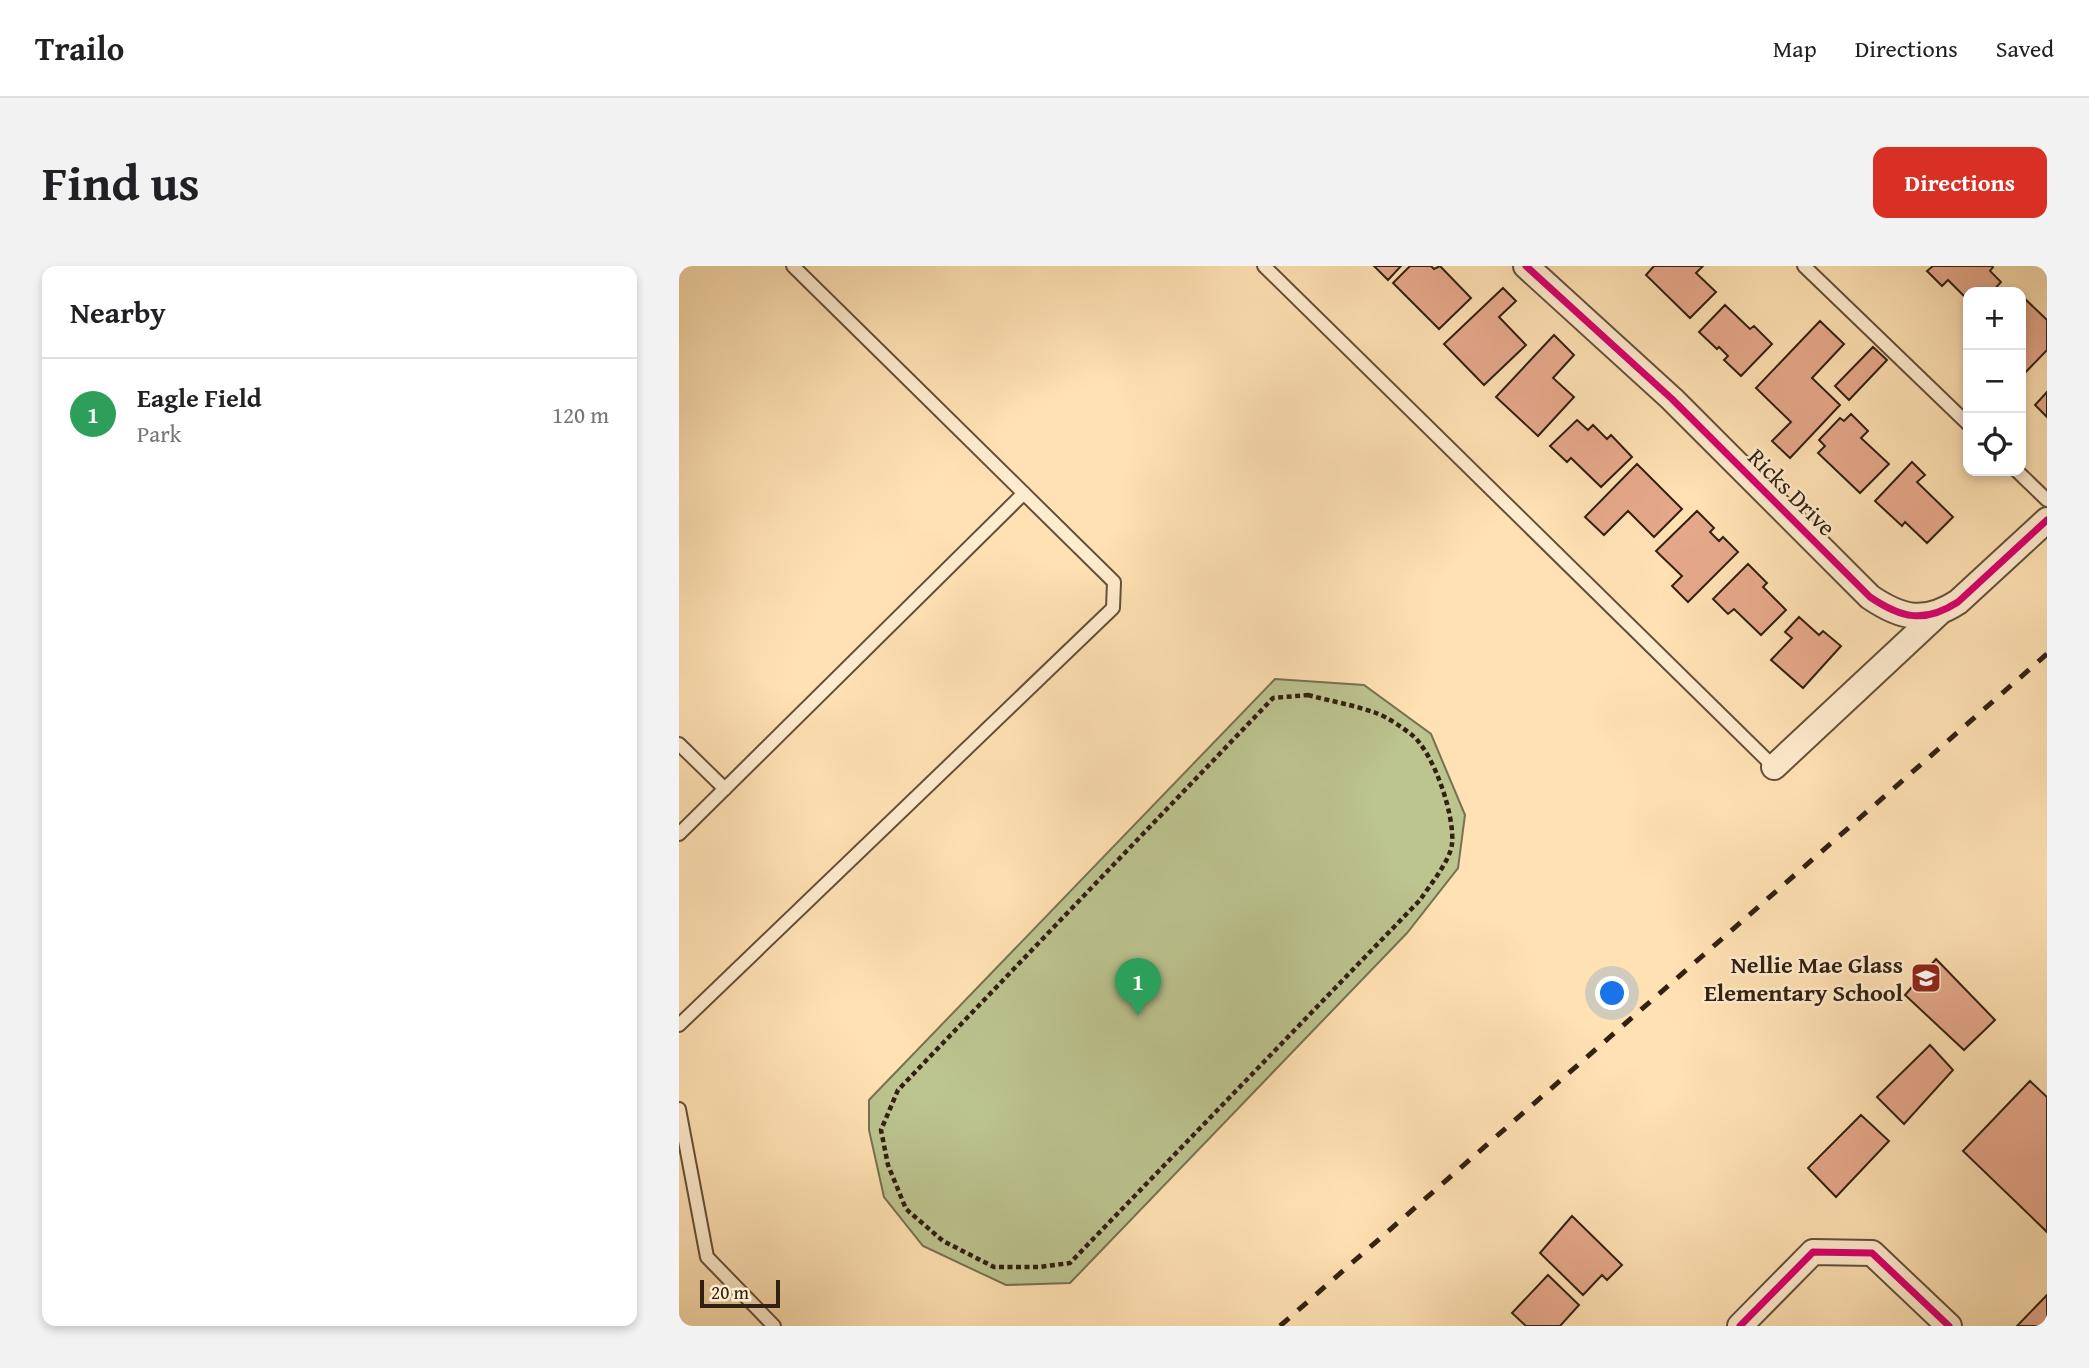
<!DOCTYPE html>
<html lang="en">
<head>
<meta charset="utf-8">
<style>
  body { margin:0; font-family:"Gentium Book Plus",serif; background:#f2f2f2; color:#202124 }
  .controls { position:absolute; right:21px; top:21px; display:grid; overflow:hidden; border-radius:14px; box-shadow:0 4px 10px #0003 }
  .controls button { width:63px; height:63px; display:grid; place-items:center; padding:0; border:0; border-bottom:2px solid #e0e0e0; background:#fff; color:#202124; font:35px sans-serif }
  .scale { position:absolute; left:21px; bottom:18px; width:80px; box-sizing:border-box; padding-left:7px; border:4px solid #322012; border-top:0; font-size:19px; line-height:24px; white-space:nowrap; color:#322012; -webkit-text-stroke:5px #ffecce; paint-order:stroke }
  .you { position:absolute; left:934px; top:728px; width:24px; height:24px; margin:-18px; border:5px solid #fff; border-radius:50%; background:#1a73e8; box-shadow:0 0 0 10px #1a73e833 }
  .badge { display:grid; place-items:center; width:46px; height:46px; border-radius:50%; background:#d93025; color:#fff; font-size:23px; font-weight:700 }
  .pin { position:absolute; translate:-50% -58px; filter:drop-shadow(0 2px 4px #0008) }
  .pin::after { content:''; position:absolute; top:37px; width:24px; height:21px; background:inherit; clip-path:polygon(0 0,100% 0,50% 100%) }
  .list { margin:0; padding:0; list-style:none }
  h2 { display:flex; justify-content:space-between; align-items:center; height:91px; margin:0; padding:0 28px; font-size:30px }
  h2 small { font-size:23px; font-weight:400; color:#757577 }
  .list li { display:grid; grid-template-columns:46px 1fr auto; gap:21px; align-items:center; box-sizing:border-box; height:112px; padding:0 28px; border-top:2px solid #e0e0e0 }
  .list b { display:block; font-size:26px; white-space:nowrap }
  .list p { margin:0; font-size:23px; white-space:nowrap; color:#757577 }
  .list em { font-size:23px; font-style:normal; color:#757577 }
  .icon { flex:none; width:38px; height:38px; fill:none; stroke:currentColor; stroke-width:2; stroke-linecap:round; stroke-linejoin:round }
  .map { position:relative; flex:none; width:1368px; height:1060px; overflow:hidden; border-radius:14px }
  header { display:flex; align-items:center; gap:42px; box-sizing:border-box; height:98px; padding:0 35px; background:#fff; border-bottom:2px solid #e0e0e0 }
  header strong { font-size:33px }
  nav { display:flex; gap:38px; margin-inline-start:auto; font-size:24px }
  .intro { display:flex; align-items:center; justify-content:space-between; box-sizing:border-box; height:168px; padding:0 42px }
  h1 { margin:0; font-size:49px }
  .button { padding:18px 32px; border-radius:14px; background:#d93025; color:#fff; font-size:24px; font-weight:700 }
  main { display:flex; gap:42px; padding:0 42px }
  aside { flex:1; background:#fff; border-radius:14px; box-shadow:0 4px 10px #0003 }
  .map>svg:first-child { display:block }
  .green { fill:#bcc490; stroke:#777251; stroke-width:2 }
  .building { fill:#e6a88b; stroke:#322012; stroke-width:2 }
  .lines { fill:none; stroke-linecap:round; stroke-linejoin:round }
  .lane-casing { stroke:#65503a; stroke-width:16 }
  .street-casing { stroke:#65503a; stroke-width:28 }
  .path { stroke:#322012; stroke-width:4.5; stroke-dasharray:5 3.5; stroke-linecap:butt }
  .lane { stroke:#ffecce; stroke-width:12 }
  .street { stroke:#ffecce; stroke-width:24 }
  .rail { stroke:#322012; stroke-width:5; stroke-dasharray:12 12; stroke-linecap:butt }
  .cycleway-casing { stroke:#ffecce; stroke-width:11 }
  .cycleway { stroke:#d6006c; stroke-width:7 }
  .labels { text-anchor:middle; dominant-baseline:central; stroke-width:5; stroke-linejoin:round; paint-order:stroke }
  .street-label { font-size:24px; fill:#322012; stroke:#ffecce }
  .poi-label { font-size:24px; font-weight:bold; fill:#322012; stroke:#ffecce; text-anchor:end }
</style>
</head>
<body>
<header>
<strong>Trailo</strong>
<nav><a>Map</a><a>Directions</a><a>Saved</a></nav>
</header>
<div class="intro"><h1>Find us</h1><a class="button">Directions</a></div>
<main>
<aside>
<h2>Nearby<small></small></h2>
<ul class="list">
<li><span class="badge" style="background:#2e9e5b">1</span><div><b>Eagle Field</b><p>Park</p></div><em>120 m</em></li>
</ul>
</aside>
<div class="map">
<svg width="1368" height="1060" viewBox="0 0 1368 1060">
  <rect width="100%" height="100%" fill="#ffe1b3"/>
  <filter id="stains"><feTurbulence type="fractalNoise" baseFrequency=".00286" numOctaves="4"/><feColorMatrix values="0 0 0 0 .2 0 0 0 0 .09 0 0 0 0 .02 0 0 0 .5 -.17"/></filter>
  <radialGradient id="worn" r=".72"><stop offset=".6" stop-color="#630" stop-opacity="0"/><stop offset="1" stop-color="#630" stop-opacity=".3"/></radialGradient>
  <path class="green" d="M 596,413 L 685,419 L 752,468 L 786,549 L 779,602 L 728,667 L 391,1017 L 327,1019 L 244,980 L 205,931 L 190,864 L 190,834 Z"/>
  <path class="building" d="M 695,0 L 722,0 L 709,14 Z
    M 731,0 L 752,0 L 755,3 L 761,0 L 792,32 L 760,63 L 714,17 Z
    M 975,0 L 1024,0 L 1017,7 L 1037,26 L 1011,52 L 967,9 Z
    M 1254,0 L 1313,0 L 1314,1 L 1311,5 L 1322,16 L 1313,26 L 1289,26 L 1289,34 L 1269,14 L 1263,20 L 1248,5 Z
    M 824,22 L 837,35 L 820,51 L 847,79 L 805,119 L 765,78 Z
    M 1342,29 L 1368,54 L 1368,84 L 1342,111 Z
    M 1046,39 L 1071,63 L 1075,60 L 1093,78 L 1062,110 L 1045,94 L 1049,90 L 1040,81 L 1038,83 L 1020,66 Z
    M 1141,55 L 1165,78 L 1133,112 L 1161,139 L 1111,192 L 1093,175 L 1112,156 L 1077,122 Z
    M 875,69 L 895,89 L 874,112 L 895,131 L 859,170 L 817,131 Z
    M 1194,81 L 1208,94 L 1170,134 L 1156,120 Z
    M 1368,126 L 1368,151 L 1356,139 Z
    M 1172,148 L 1189,165 L 1182,172 L 1210,198 L 1181,227 L 1139,187 L 1146,180 L 1140,174 L 1161,152 L 1165,155 Z
    M 898,154 L 909,164 L 914,159 L 928,173 L 932,169 L 953,191 L 922,221 L 892,192 L 888,196 L 871,180 Z
    M 1233,196 L 1246,209 L 1238,216 L 1274,251 L 1248,277 L 1226,256 L 1223,260 L 1196,235 Z
    M 958,198 L 1003,243 L 975,271 L 949,245 L 925,269 L 906,251 Z
    M 1018,245 L 1035,262 L 1031,266 L 1040,275 L 1044,271 L 1059,286 L 1009,336 L 993,320 L 1003,310 L 977,285 Z
    M 1069,298 L 1088,317 L 1084,321 L 1107,344 L 1082,369 L 1055,343 L 1049,348 L 1034,333 Z
    M 1120,351 L 1140,369 L 1144,365 L 1162,380 L 1124,422 L 1092,394 L 1113,372 L 1106,366 Z
    M 1257,693 L 1316,754 L 1285,784 L 1226,729 Z
    M 1251,779 L 1274,804 L 1225,858 L 1198,831 Z
    M 1351,815 L 1368,831 L 1368,966 L 1284,885 Z
    M 1182,849 L 1210,875 L 1157,931 L 1129,902 Z
    M 893,950 L 943,999 L 928,1014 L 923,1009 L 904,1029 L 861,987 Z
    M 869,1009 L 900,1039 L 881,1060 L 847,1060 L 833,1047 Z
    M 1368,1029 L 1368,1060 L 1338,1060 Z"/>
  <g class="lines">
    <g class="lane-casing">
      <path id="lane" d="M 585,0 L 1095,501
        M 1125,0 L 1289,158
        M 1338,205 L 1368,234
        M 0,478 L 46,523
        M 0,568 L 345,227
        M 0,759 L 434,342 L 435,316 L 114,0
        M 0,843 L 28,991 L 95,1060"/>
    </g>
    <g class="street-casing">
      <path id="street" d="M 847,0 L 993,133 L 1191,331 C 1222,352 1245,358 1279,336 L 1368,254
        M 1095,501 L 1261,346
        M 1061,1060 L 1134,986 L 1193,987 L 1270,1060"/>
    </g>
    <path class="path" d="M 629,429 C 651,435 675,439 697,447 C 708,451 723,461 733,469 C 755,487 776,550 773,578 C 771,595 751,619 741,634 L 391,997 L 360,1001 L 315,1001 L 264,975 L 227,943 L 209,899 L 202,864 L 219,824 L 594,432 Z"/>
    <use href="#lane" class="lane"/>
    <use href="#street" class="street"/>
    <path class="rail" d="M 601,1060 L 1368,388"/>
    <g class="cycleway-casing">
      <path id="cycleway" d="M 847,0 L 993,133 L 1191,331 C 1222,352 1245,358 1279,336 L 1368,254
        M 1061,1060 L 1134,986 L 1193,987 L 1270,1060"/>
    </g>
    <use href="#cycleway" class="cycleway"/>
  </g>
  <defs>
    <g id="school-square" transform="scale(1.575)"><rect x="-9" y="-9" width="18" height="18" rx="4" fill="#8f2418" stroke="#ffecce"/><path d="M0-5L7-2L0 1L-7-2ZM-4 1L0 2.5L4 1V4Q0 6-4 4Z" fill="#fff"/></g>
  </defs>
  <g fill-rule="evenodd">
    <use href="#school-square" x="1247" y="712"/>
  </g>
  <g class="labels">
    <g class="street-label">
      <text transform="translate(1113 226) rotate(45)">Ricks Drive</text>
    </g>
    <g class="poi-label">
      <text x="1224" y="698">Nellie Mae Glass<tspan x="1224" dy="28">Elementary School</tspan></text>
    </g>
  </g>
  <rect width="100%" height="100%" filter="url(#stains)"/>
  <rect width="100%" height="100%" fill="url(#worn)"/>
</svg>
<div class="controls">
<button>+</button>
<button>−</button>
<button><svg class="icon" aria-label="locate" viewBox="0 0 24 24"><circle cx="12" cy="12" r="6"/><path d="M12 2v4M12 18v4M2 12h4M18 12h4"/></svg></button>
</div>
<div class="scale">20 m</div>
<div class="you"></div>
<div class="pin badge" style="left:459px;top:750px;background:#2e9e5b">1</div>
</div>
</main>
</body>
</html>
